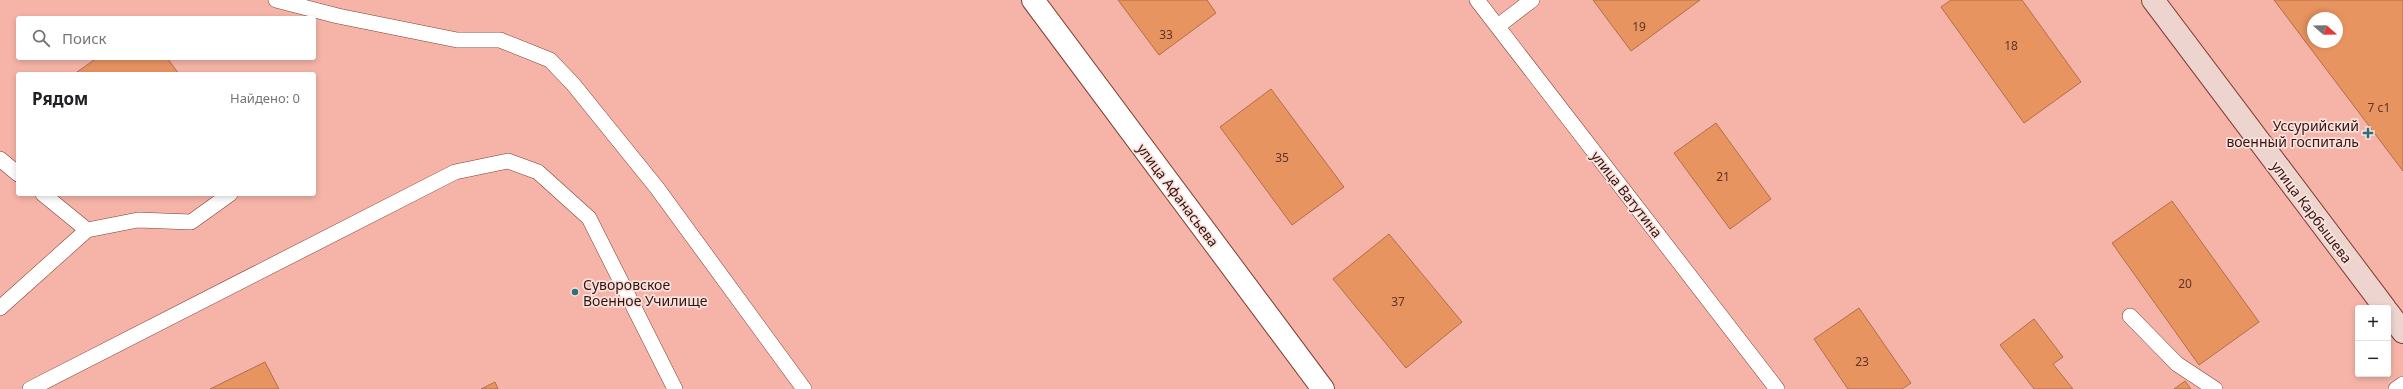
<!DOCTYPE html>
<html lang="ru">
<head>
<meta charset="utf-8">
<style>
  body { margin:0; font-family:"Noto Sans",sans-serif; background:#f6f6f6; color:#202124 }
  .controls { position:absolute; right:12px; bottom:12px; display:grid; overflow:hidden; border-radius:4px; box-shadow:0 2px 6px #0003 }
  .controls button { width:36px; height:36px; display:grid; place-items:center; padding:0; border:0; border-bottom:1px solid #e0e0e0; background:#fff; color:#202124; font:20px sans-serif }
  .compass { position:absolute; left:2307px; top:12px; width:36px; height:36px; border-radius:50%; background:#fff; box-shadow:0 2px 6px #0003; rotate:110deg }
  .list { margin:0; padding:0; list-style:none }
  h2 { display:flex; justify-content:space-between; align-items:center; height:52px; margin:0; padding:0 16px; font-size:17px }
  h2 small { font-size:13px; font-weight:400; color:#757577 }
  .icon { flex:none; width:22px; height:22px; fill:none; stroke:currentColor; stroke-width:2; stroke-linecap:round; stroke-linejoin:round }
  .map { position:relative; flex:none; width:2403px; height:389px; overflow:hidden }
  .search { position:absolute; background:#fff; box-shadow:0 2px 6px #0003; left:16px; top:16px; width:300px; height:44px; display:flex; align-items:center; gap:10px; box-sizing:border-box; padding:0 14px; border-radius:4px; color:#757577; font-size:15px }
  .panel { position:absolute; background:#fff; box-shadow:0 2px 6px #0003; left:16px; top:72px; width:300px; height:124px; border-radius:4px }
  .map>svg:first-child { display:block }
  .building { fill:#e89461; stroke:#b06f48; fill-rule:evenodd }
  .lines { fill:none; stroke-linecap:round; stroke-linejoin:round }
  .lane-casing { stroke:#833d32; stroke-width:16 }
  .street-casing { stroke:#833d32; stroke-width:24 }
  .secondary-casing { stroke:#833d32; stroke-width:24 }
  .lane { stroke:#fff; stroke-width:15 }
  .street { stroke:#fff; stroke-width:22 }
  .secondary { stroke:#eed4cf; stroke-width:22 }
  .poi-dot { fill:#2b727e; stroke:#fbe1dc; stroke-width:1.5 }
  .labels { text-anchor:middle; dominant-baseline:central; stroke-width:3.5; stroke-linejoin:round; paint-order:stroke }
  .number-label { font-size:12px; fill:#603524 }
  .poi-label { font-size:14px; fill:#321510; stroke:#fbe1dc; text-anchor:end }
  .street-label { font-size:14px; fill:#321510; stroke:#fbe1dc }
</style>
</head>
<body>
<div class="map">
<svg width="2403" height="389" viewBox="0 0 2403 389">
  <rect width="100%" height="100%" fill="#f6b4a8"/>
  <path class="building" d="M 1118,0 L 1207,0 L 1216,13 L 1159,55 Z
    M 1593,0 L 1700,0 L 1631,51 Z
    M 1951,0 L 2022,0 L 2081,82 L 2024,123 L 1941,7 Z
    M 2274,0 L 2403,0 L 2403,171 ZM 2313,18 L 2337,18 L 2337,42 L 2313,42 Z
    M 97,58 L 167,58 L 179,74 L 78,74 L 77,72 Z
    M 1271,89 L 1344,187 L 1292,225 L 1220,127 Z
    M 1716,123 L 1771,199 L 1730,229 L 1674,153 Z
    M 2172,201 L 2259,322 L 2199,365 L 2112,243 Z
    M 1389,234 L 1462,322 L 1406,368 L 1333,279 Z
    M 1859,308 L 1911,383 L 1902,389 L 1848,389 L 1814,339 Z
    M 2034,319 L 2063,357 L 2053,364 L 2073,389 L 2034,389 L 2000,345 Z
    M 265,362 L 279,389 L 210,389 Z
    M 2185,381 L 2191,389 L 2174,389 Z
    M 495,382 L 498,389 L 481,389 Z"/>
  <g class="lines">
    <g class="lane-casing">
      <path id="lane" d="M 276,0 L 338,16 L 457,40 L 500,40 L 550,60 L 573,84 L 657,188 L 804,389
        M 1477,0 L 1777,389
        M 1498,26 L 1532,0
        M 0,159 L 18,174
        M 87,230 L 138,220 L 191,222 L 230,194
        M 0,308 L 87,230 L 43,194
        M 2130,316 L 2177,364 L 2215,389
        M 30,389 L 455,172 L 508,161 L 538,172 L 589,218 L 675,389
        M 2396,389 L 2403,384"/>
    </g>
    <g class="street-casing">
      <path id="street" d="M 1033,0 L 1323,389"/>
    </g>
    <g class="secondary-casing">
      <path id="secondary" d="M 2153,0 L 2385,308
        M 2388,312 L 2403,332"/>
    </g>
    <use href="#lane" class="lane"/>
    <use href="#street" class="street"/>
    <use href="#secondary" class="secondary"/>
  </g>
  <g class="poi-dot">
    <path d="M2366 127h4v4h4v4h-4v4h-4v-4h-4v-4h4z"/>
    <circle cx="575" cy="292" r="4"/>
  </g>
  <g class="labels">
    <g class="number-label">
      <text x="1639" y="26">19</text>
      <text x="1166" y="34">33</text>
      <text x="2011" y="45">18</text>
      <text x="2379" y="107">7 с1</text>
      <text x="1282" y="157">35</text>
      <text x="1723" y="176">21</text>
      <text x="2185" y="283">20</text>
      <text x="1398" y="301">37</text>
      <text x="1862" y="361">23</text>
    </g>
    <g class="poi-label">
      <text x="2359" y="125">Уссурийский<tspan x="2359" dy="16">военный госпиталь</tspan></text>
      <text x="583" y="284" text-anchor="start">Суворовское<tspan x="583" dy="16">Военное Училище</tspan></text>
    </g>
    <g class="street-label">
      <text transform="translate(1627 194) rotate(52)">улица Ватутина</text>
      <text transform="translate(1178 195) rotate(53)">улица Афанасьева</text>
      <text transform="translate(2312 212) rotate(53)">улица Карбышева</text>
    </g>
  </g>
</svg>
<div class="controls">
<button>+</button>
<button>−</button>
</div>
<svg class="compass" viewBox="-18 -18 36 36"><path d="M0-13l5 13h-10z" fill="#e53935"/><path d="M0 13l5-13h-10z" fill="#757577"/></svg>
<div class="search"><svg class="icon" aria-label="search" viewBox="0 0 24 24"><circle cx="10" cy="10" r="6"/><path d="M15 15l6 6"/></svg>Поиск</div>
<section class="panel">
<h2>Рядом<small>Найдено: 0</small></h2>
<ul class="list">
</ul>
</section>
</div>
</body>
</html>
